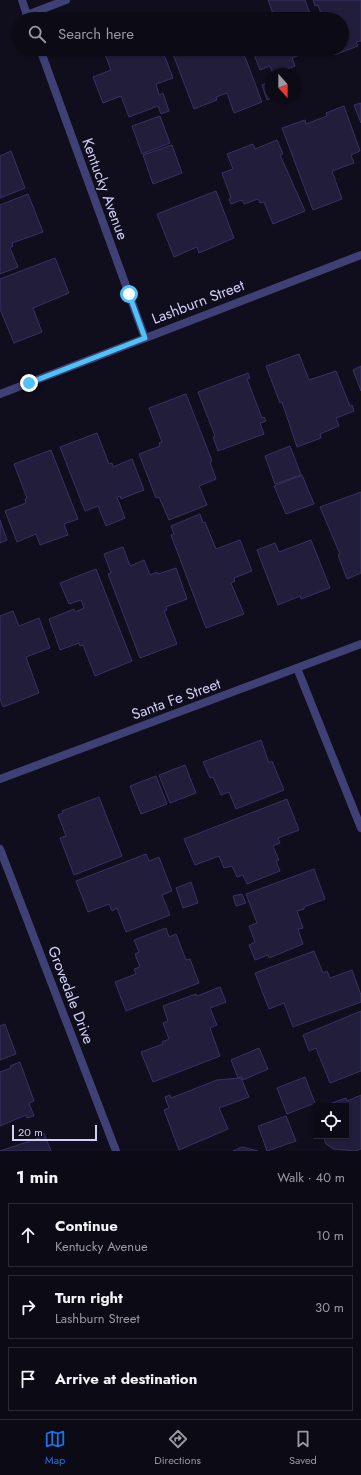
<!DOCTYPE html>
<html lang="en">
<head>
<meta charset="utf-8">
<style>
  body { margin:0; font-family:Jost,sans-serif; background:#15131e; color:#f1f3f6 }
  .controls { position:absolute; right:12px; bottom:12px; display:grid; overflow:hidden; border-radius:0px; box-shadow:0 1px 3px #0004 }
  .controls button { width:36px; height:36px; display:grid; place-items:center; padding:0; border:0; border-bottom:1px solid #2c2b34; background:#0c0a15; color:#f1f3f6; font:20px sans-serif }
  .compass { position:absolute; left:265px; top:68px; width:36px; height:36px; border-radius:50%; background:#0c0a15; box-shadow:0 1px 3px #0004; rotate:159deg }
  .scale { position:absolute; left:12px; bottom:10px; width:85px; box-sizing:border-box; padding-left:4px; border:2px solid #d2d0f9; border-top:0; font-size:11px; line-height:14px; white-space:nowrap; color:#d2d0f9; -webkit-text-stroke:3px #100e1c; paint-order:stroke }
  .stop { position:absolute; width:12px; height:12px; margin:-9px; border:3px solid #4fc3f7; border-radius:50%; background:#fff }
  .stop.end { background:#4fc3f7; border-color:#fff; box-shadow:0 1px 4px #0008 }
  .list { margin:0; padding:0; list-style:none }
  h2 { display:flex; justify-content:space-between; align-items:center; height:52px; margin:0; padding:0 16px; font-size:17px }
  h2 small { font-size:13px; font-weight:400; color:#9a9aa0 }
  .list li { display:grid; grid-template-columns:26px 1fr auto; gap:12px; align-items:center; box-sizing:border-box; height:64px; margin:0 8px 8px; padding:0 8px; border:1px solid #2c2b34; border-radius:0px }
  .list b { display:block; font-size:15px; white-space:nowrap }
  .list p { margin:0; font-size:13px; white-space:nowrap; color:#9a9aa0 }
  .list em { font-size:13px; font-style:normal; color:#9a9aa0 }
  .icon { flex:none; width:22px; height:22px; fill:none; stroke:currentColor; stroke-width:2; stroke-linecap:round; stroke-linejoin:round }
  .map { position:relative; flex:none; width:361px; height:1151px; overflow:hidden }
  .search { position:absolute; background:#0c0a15; box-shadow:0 1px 3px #0004; left:12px; right:12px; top:12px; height:44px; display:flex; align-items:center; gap:10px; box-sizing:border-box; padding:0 14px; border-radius:22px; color:#9a9aa0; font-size:15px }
  .sheet { height:268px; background:#0c0a15 }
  nav { display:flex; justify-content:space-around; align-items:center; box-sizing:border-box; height:56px; border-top:1px solid #2c2b34; background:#0c0a15; font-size:11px; color:#9a9aa0 }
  nav a { display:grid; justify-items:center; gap:2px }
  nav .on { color:#1a73e8 }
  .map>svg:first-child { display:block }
  .building { fill:#211d3b; stroke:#383264 }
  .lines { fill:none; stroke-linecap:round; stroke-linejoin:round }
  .minor { stroke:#3f4176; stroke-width:8 }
  .tertiary { stroke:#3f4176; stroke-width:8 }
  .route { stroke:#4fc3f7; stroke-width:5 }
  .labels { text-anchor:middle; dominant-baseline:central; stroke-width:3; stroke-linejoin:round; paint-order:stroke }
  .street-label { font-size:15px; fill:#d2d0f9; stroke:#100e1c }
</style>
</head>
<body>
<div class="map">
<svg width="361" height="1151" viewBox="0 0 361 1151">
  <rect width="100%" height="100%" fill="#100e1c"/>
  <path class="building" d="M 268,0 L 305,0 L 312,19 L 275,19 Z
    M 313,0 L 361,0 L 361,41 L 356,42 L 358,46 L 334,55 L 332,49 L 342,49 L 342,19 L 323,19 L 318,5 L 315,6 Z
    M 113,49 L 162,49 L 173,78 L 156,84 L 159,95 L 163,93 L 169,111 L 161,114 L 158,106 L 129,117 L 121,96 L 103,103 L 93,77 L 111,70 L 104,52 Z
    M 171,49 L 242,49 L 262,102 L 234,113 L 227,93 L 216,97 L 217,100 L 194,109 Z
    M 252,49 L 316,49 L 292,58 L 295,66 L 275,74 L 273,74 L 270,66 L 260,70 Z
    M 271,81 L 272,98 L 267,100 L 262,85 Z
    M 361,103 L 361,123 L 354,105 Z
    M 344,106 L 360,151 L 351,155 L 354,163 L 332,171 L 342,199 L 313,210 L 282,128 L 305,120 L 306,124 L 327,116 L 326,113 Z
    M 160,116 L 170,143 L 142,154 L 132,126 Z
    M 277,140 L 283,154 L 280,155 L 305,211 L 273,224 L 264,202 L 260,203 L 258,199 L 244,204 L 242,200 L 231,204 L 229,199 L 231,198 L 222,173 L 233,169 L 227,154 L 253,144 L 255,149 Z
    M 172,145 L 182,173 L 153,184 L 143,155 Z
    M 11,151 L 25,188 L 0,198 L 0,156 Z
    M 216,191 L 234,238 L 199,253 L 197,247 L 174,257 L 157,214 Z
    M 28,194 L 43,232 L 12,243 L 13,246 L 10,248 L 18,267 L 0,274 L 0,205 Z
    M 55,258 L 69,293 L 33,308 L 42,332 L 14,343 L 0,309 L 0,279 Z
    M 299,354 L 309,380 L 336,371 L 350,406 L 352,405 L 354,411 L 336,418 L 339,426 L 320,434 L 321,438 L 297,447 L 282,402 L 280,403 L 266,366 Z
    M 361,366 L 361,391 L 353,370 Z
    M 248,373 L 250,378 L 247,379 L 262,418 L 264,417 L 266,421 L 260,423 L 264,434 L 218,451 L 213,437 L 215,436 L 198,392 Z
    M 186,394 L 212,461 L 210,462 L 216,479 L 199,486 L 207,505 L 169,520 L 159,497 L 156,498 L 139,454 L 160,446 L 159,443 L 162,442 L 149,408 Z
    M 97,433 L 109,464 L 112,463 L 113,467 L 132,459 L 144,490 L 121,499 L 120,496 L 117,497 L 125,518 L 106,526 L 98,506 L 85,511 L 60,447 Z
    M 290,446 L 301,475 L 275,484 L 265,456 Z
    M 51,450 L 78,519 L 64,524 L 68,535 L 40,545 L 36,534 L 17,542 L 5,511 L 26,503 L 25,499 L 27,498 L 14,464 Z
    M 302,475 L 314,504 L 286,514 L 274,486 Z
    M 361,492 L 361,573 L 347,579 L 338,555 L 340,554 L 320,507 Z
    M 200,514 L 203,523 L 205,522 L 216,549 L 240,540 L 252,571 L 234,578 L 235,581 L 231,583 L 244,614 L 206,628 L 171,535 L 174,534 L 171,526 Z
    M 0,520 L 7,540 L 0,543 Z
    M 311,540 L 330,588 L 301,599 L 300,596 L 278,605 L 257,550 L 275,543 L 279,552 Z
    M 123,547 L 130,566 L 144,560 L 150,575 L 157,572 L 158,574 L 176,568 L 187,599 L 166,607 L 167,610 L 164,611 L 177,644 L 140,658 L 108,574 L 111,573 L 104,554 Z
    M 96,569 L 132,661 L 95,676 L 83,645 L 80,646 L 79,643 L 60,650 L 49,619 L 74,609 L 75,612 L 84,608 L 81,600 L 69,604 L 60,583 Z
    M 13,611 L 19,626 L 39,618 L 50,648 L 26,657 L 39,693 L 3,707 L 0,698 L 0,616 Z
    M 261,740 L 269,763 L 272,761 L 284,790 L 236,809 L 229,792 L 221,795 L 213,777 L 210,778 L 203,762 Z
    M 185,765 L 196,793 L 170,803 L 159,775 Z
    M 156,776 L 167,804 L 141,814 L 130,786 Z
    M 99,797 L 122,856 L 74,875 L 60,838 L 66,836 L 58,815 L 63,813 L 62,811 Z
    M 287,799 L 299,830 L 278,838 L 280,843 L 273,846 L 279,860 L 276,861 L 280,871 L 247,884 L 243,875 L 237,877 L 232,866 L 224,868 L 219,856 L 195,865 L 184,839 Z
    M 146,854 L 149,861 L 159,857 L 172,891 L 162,895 L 170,915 L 126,932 L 117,908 L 112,911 L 109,904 L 88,912 L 76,881 Z
    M 314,869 L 325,899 L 304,907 L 304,909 L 297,911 L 303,928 L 298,929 L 303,944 L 269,958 L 268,955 L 255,960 L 249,945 L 255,942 L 249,926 L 257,923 L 246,894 Z
    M 191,882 L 198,903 L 183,908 L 176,888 Z
    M 242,894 L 246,903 L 236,906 L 233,896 Z
    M 166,928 L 169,937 L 176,934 L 186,960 L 190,959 L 199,983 L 126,1011 L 115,982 L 136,974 L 134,969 L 140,967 L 135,954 L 139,952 L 134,940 Z
    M 314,951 L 323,973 L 327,971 L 330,978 L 352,970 L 361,995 L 361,1002 L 293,1027 L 284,1003 L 269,1009 L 255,973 Z
    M 220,987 L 226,1002 L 210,1008 L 217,1025 L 210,1028 L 220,1056 L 153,1082 L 141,1052 L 163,1044 L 162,1042 L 169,1039 L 163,1023 L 168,1021 L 163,1006 L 196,994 L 197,996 Z
    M 361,1011 L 361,1071 L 330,1083 L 316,1048 L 309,1051 L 303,1035 Z
    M 5,1024 L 16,1054 L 0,1060 L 0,1026 Z
    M 259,1048 L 268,1069 L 243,1080 L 242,1077 L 238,1078 L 231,1060 Z
    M 20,1062 L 34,1101 L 29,1103 L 34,1116 L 27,1118 L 26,1115 L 0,1126 L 0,1072 L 11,1068 L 10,1066 Z
    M 305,1077 L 315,1103 L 287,1114 L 277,1088 Z
    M 241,1078 L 249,1097 L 219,1108 L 228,1129 L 179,1150 L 164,1110 L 169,1108 L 165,1097 L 170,1095 L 171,1098 L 217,1080 Z
    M 361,1095 L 361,1149 L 355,1151 L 334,1149 L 326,1144 L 323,1136 L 346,1136 L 346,1106 L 333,1106 L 332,1103 L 346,1098 L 347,1101 Z
    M 286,1116 L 296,1141 L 267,1151 L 258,1126 Z
    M 44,1133 L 51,1151 L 0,1151 L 39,1138 L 38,1135 Z
    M 242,1147 L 258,1151 L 233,1151 Z"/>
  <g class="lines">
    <path class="minor" d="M 22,0 L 28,18
      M 27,15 L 66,0
      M 40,49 L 145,338
      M 0,394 L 361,255
      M 297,668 L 361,828
      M 0,849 L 116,1151"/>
    <path class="tertiary" d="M 0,779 L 361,644"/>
  </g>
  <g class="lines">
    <path class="route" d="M 29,383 L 145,338 L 129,294"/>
  </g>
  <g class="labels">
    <g class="street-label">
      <text transform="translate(105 189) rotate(70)">Kentucky Avenue</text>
      <text transform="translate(198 302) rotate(-21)">Lashburn Street</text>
      <text transform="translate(176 699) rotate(-20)">Santa Fe Street</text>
      <text transform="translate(71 995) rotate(69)">Grovedale Drive</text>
    </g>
  </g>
</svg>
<div class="controls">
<button><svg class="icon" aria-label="locate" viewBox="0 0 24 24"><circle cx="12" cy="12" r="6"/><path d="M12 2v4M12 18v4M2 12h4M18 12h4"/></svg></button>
</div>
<svg class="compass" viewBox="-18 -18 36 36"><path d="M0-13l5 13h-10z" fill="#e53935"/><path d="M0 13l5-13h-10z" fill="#9a9aa0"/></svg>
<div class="scale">20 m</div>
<div class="stop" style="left:129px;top:294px"></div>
<div class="stop end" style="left:29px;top:383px"></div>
<div class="search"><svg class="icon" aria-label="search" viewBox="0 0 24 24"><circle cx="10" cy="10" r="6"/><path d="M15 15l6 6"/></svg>Search here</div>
</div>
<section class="sheet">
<h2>1 min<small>Walk · 40 m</small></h2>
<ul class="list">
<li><svg class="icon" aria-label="ahead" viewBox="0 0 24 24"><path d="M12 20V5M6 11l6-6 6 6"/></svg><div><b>Continue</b><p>Kentucky Avenue</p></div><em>10 m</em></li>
<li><svg class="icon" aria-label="right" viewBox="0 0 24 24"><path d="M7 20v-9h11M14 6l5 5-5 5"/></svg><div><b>Turn right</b><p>Lashburn Street</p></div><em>30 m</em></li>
<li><svg class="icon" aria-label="arrive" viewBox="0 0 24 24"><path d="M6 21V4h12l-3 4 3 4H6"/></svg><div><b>Arrive at destination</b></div></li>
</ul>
</section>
<nav>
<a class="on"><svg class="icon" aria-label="map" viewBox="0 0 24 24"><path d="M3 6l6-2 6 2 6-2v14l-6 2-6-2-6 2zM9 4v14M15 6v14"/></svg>Map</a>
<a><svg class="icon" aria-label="directions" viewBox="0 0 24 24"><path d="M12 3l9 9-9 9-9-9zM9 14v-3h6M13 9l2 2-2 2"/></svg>Directions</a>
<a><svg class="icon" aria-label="saved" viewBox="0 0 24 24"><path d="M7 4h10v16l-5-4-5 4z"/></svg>Saved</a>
</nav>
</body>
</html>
